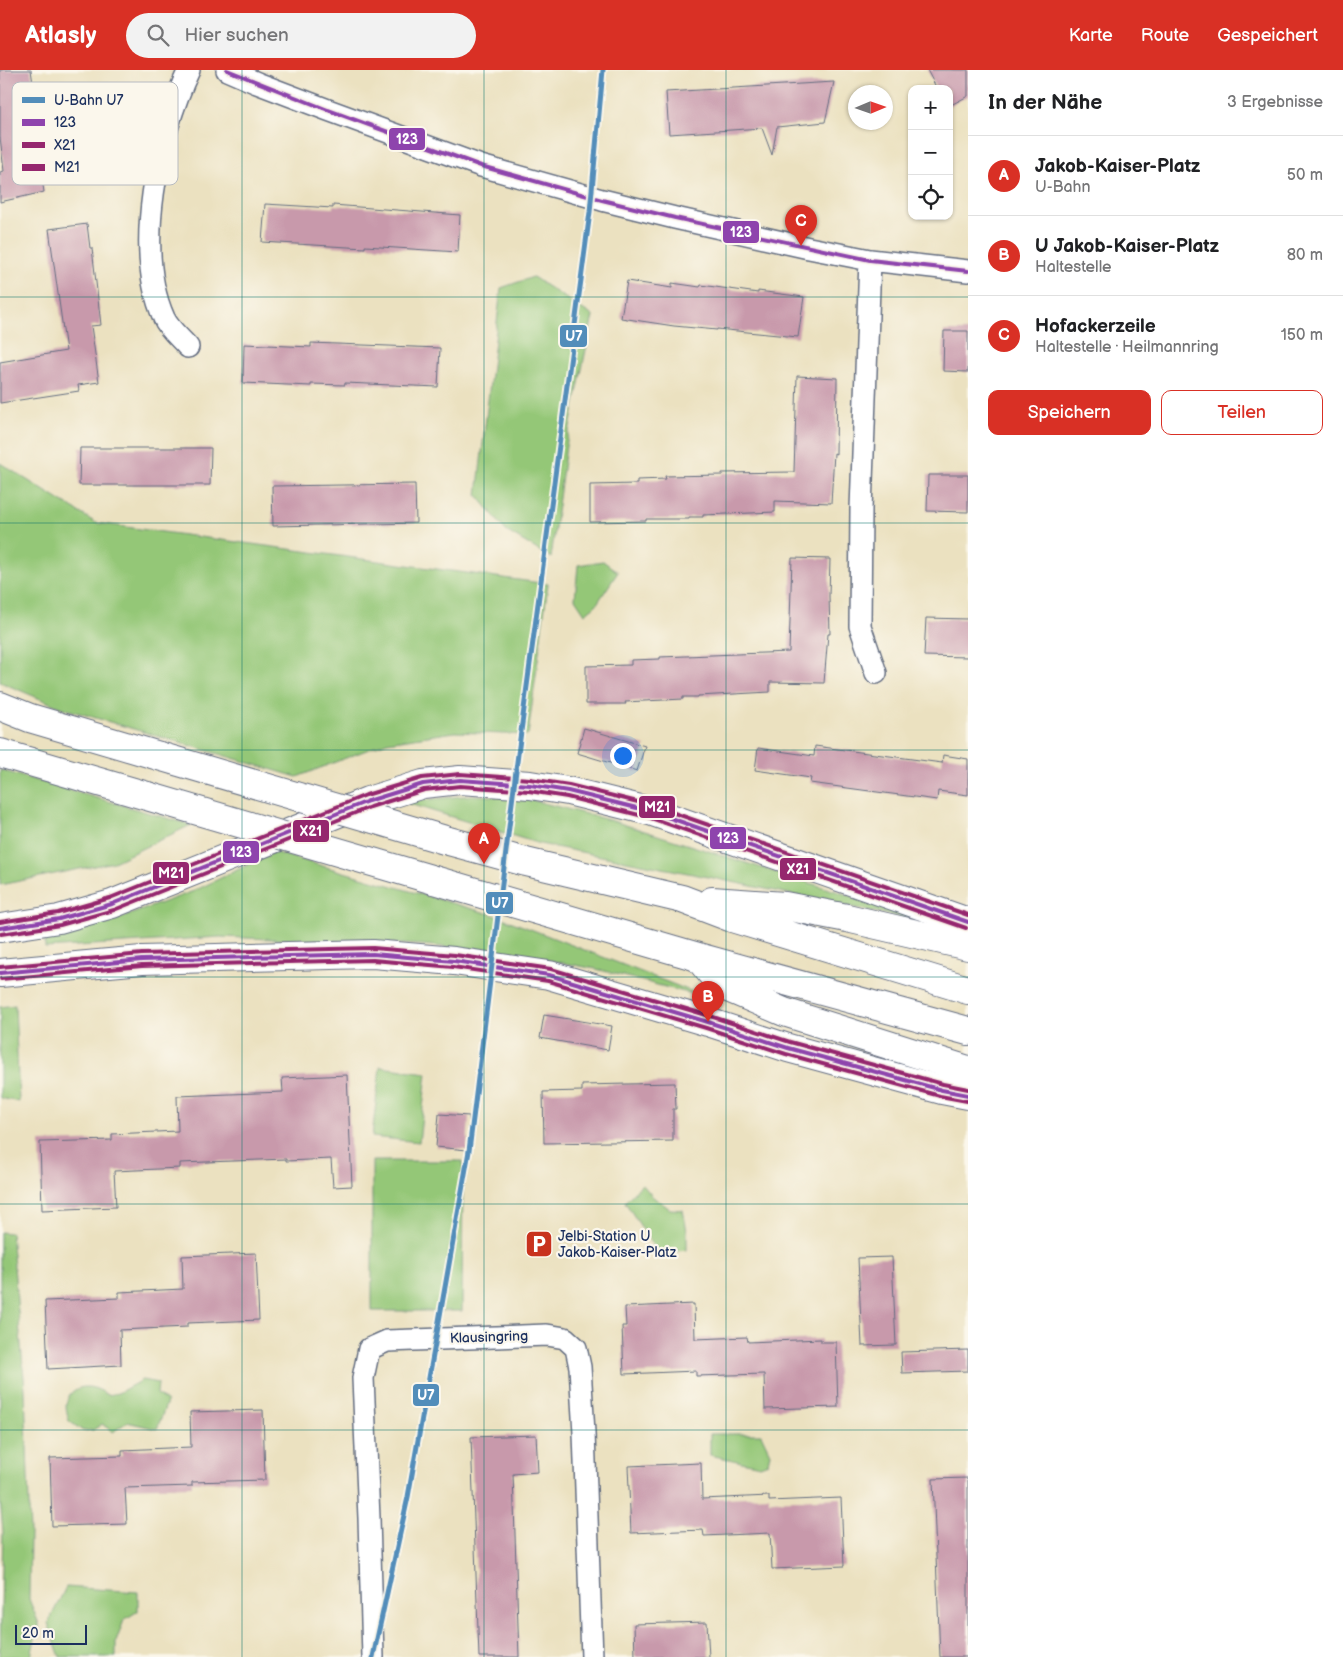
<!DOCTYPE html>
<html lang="de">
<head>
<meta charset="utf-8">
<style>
  body { margin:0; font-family:"Balsamiq Sans",sans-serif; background:#f2f2f2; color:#202124 }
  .controls { position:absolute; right:15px; top:15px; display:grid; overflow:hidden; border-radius:10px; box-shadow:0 1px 4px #0004 }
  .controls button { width:45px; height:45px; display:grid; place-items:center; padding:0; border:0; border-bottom:1px solid #e0e0e0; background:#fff; color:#202124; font:25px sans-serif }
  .compass { position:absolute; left:848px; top:15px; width:45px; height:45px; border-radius:50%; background:#fff; box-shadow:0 1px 4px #0004; rotate:88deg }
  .scale { position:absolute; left:15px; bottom:12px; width:72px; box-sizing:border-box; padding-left:5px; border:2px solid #1b2f5e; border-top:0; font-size:14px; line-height:18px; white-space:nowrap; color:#1b2f5e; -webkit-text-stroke:4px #fbf7ec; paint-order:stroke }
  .you { position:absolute; left:622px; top:685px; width:18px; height:18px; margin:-12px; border:4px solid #fff; border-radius:50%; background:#1a73e8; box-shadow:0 0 0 8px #1a73e833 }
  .badge { display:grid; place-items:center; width:32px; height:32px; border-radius:50%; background:#d93025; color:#fff; font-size:16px; font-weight:700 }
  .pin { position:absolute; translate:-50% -41px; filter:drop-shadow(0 1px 2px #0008) }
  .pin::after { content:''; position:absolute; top:26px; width:18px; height:15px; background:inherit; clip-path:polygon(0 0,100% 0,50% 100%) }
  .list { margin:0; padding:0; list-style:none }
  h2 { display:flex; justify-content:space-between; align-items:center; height:65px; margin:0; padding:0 20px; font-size:21px }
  h2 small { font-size:16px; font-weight:400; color:#757577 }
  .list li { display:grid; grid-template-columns:32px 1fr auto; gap:15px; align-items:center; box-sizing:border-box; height:80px; padding:0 20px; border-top:1px solid #e0e0e0 }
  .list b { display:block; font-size:19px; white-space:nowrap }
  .list p { margin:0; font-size:16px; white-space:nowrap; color:#757577 }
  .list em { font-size:16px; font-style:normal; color:#757577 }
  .actions { display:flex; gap:10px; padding:15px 20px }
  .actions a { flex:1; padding:11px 0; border:1px solid #d93025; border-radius:10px; text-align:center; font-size:18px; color:#d93025 }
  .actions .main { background:#d93025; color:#fff }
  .icon { flex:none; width:28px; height:28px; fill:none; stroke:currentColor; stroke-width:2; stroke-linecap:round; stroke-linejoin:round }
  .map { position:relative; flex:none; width:968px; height:1587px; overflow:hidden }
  header { display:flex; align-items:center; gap:30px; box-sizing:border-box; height:70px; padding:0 25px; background:#d93025; color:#fff }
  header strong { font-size:24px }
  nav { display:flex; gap:28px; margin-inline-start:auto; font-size:18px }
  .search { width:350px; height:45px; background:#f2f2f2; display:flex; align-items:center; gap:12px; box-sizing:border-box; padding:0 18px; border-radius:28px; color:#757577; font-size:19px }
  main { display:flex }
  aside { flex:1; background:#fff }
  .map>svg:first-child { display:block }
  .green { fill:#94c777; stroke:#587b6a }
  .building { fill:#c899ab }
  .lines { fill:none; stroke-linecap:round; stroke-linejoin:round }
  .minor-casing { stroke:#646d80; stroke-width:24 }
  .secondary-casing { stroke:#646d80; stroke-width:30 }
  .motorway-casing { stroke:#646d80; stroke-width:30 }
  .minor { stroke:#fff; stroke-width:21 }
  .secondary { stroke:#fff; stroke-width:28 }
  .motorway { stroke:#fff; stroke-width:28 }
  .motorway-bridge-casing { stroke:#646d80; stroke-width:30; stroke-linecap:butt }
  .motorway-bridge { stroke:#fff; stroke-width:28 }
  .bus-1-casing { stroke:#fbf7ec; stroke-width:8 }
  .bus-2-casing { stroke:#fbf7ec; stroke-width:8 }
  .bus-3-casing { stroke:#fbf7ec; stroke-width:8 }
  .bus-1 { stroke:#8e44ad; stroke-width:4 }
  .bus-2 { stroke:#95276e; stroke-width:4 }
  .bus-3 { stroke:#95276e; stroke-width:4 }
  .metro-1-casing { stroke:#fbf7ec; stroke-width:9 }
  .metro-1 { stroke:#528dba; stroke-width:5 }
  .grid { fill:none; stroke:#0f766e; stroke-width:1; stroke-opacity:0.55 }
  .labels { text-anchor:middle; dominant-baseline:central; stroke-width:4.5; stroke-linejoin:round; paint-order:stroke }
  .poi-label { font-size:14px; fill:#1b2f5e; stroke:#fbf7ec; text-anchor:start }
  .street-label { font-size:14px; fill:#1b2f5e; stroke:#fbf7ec }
  .key { fill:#fbf7ec; stroke:#b8bbc1; stroke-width:1 }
  .key-label { font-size:14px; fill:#1b2f5e }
  .line-badge { stroke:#fbf7ec; stroke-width:2 }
  .badge-label { font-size:14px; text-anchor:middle; font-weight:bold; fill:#fff }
</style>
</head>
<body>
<header>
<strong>Atlasly</strong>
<div class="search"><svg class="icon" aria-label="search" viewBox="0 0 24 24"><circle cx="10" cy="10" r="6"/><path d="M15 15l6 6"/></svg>Hier suchen</div>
<nav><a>Karte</a><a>Route</a><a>Gespeichert</a></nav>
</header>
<main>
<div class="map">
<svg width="968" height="1587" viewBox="0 0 968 1587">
  <rect width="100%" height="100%" fill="#fbf7ec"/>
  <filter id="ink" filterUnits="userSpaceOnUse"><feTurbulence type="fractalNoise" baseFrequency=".02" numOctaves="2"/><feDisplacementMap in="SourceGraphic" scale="10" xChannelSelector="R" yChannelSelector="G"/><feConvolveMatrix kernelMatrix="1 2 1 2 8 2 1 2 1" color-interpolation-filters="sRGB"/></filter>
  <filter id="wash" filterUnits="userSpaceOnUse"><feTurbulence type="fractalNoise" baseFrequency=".0096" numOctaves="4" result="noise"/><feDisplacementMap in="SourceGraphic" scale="20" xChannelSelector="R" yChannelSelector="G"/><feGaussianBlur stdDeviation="1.12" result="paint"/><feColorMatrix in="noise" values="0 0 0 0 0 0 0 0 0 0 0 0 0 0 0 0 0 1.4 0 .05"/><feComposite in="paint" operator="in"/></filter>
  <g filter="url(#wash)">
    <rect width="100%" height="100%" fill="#ebe1c0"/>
    <path class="green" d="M 533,207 L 593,246 L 566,376 L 551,488 L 506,461 L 477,425 L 501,218 Z
      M 0,393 L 96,453 L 548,514 L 528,665 L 455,662 L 387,672 L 297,707 L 62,638 L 0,612 Z
      M 603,491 L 618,502 L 596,535 L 585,544 L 575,529 L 578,495 Z
      M 0,700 L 191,755 L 114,792 L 0,815 Z
      M 473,725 L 524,728 L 613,751 L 956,859 L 713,808 L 540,774 L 403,732 Z
      M 274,782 L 497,846 L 711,929 L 596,899 L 510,883 L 423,875 L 220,867 L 45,878 L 45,865 L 115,850 L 194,821 Z
      M 15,935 L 19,1032 L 0,1028 L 0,937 Z
      M 380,997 L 427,1003 L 419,1072 L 372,1067 Z
      M 372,1091 L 463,1091 L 462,1241 L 372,1241 Z
      M 642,1114 L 653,1127 L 670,1139 L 683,1140 L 687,1161 L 687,1180 L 658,1183 L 625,1132 Z
      M 0,1162 L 11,1163 L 25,1319 L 30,1463 L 29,1529 L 39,1554 L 39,1561 L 36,1564 L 31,1587 L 0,1587 L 3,1461 L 0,1429 Z
      M 142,1310 L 158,1313 L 157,1324 L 167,1332 L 157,1359 L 127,1352 L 113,1362 L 102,1354 L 93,1360 L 83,1361 L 69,1351 C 68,1346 66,1340 66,1335 C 69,1313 93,1313 107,1325 L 118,1323 Z
      M 710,1364 L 761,1364 L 770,1383 L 768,1393 L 760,1396 L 710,1385 Z
      M 66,1517 L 138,1522 L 138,1541 L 124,1550 L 116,1572 L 116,1587 L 60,1587 L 48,1553 Z"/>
    <g id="blocks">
      <path class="building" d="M 0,0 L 31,0 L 40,60 L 42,77 L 40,77 L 44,102 L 41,102 L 44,122 L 0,132 L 0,102 L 4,101 L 0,67 Z
        M 927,0 L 968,0 L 968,26 L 949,36 L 949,19 L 937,19 Z
        M 834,12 L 825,52 L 777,57 L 772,85 L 762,58 L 669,64 L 666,22 Z
        M 265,134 L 333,138 L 333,135 L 460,145 L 458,182 L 365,176 L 365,178 L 262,172 Z
        M 87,154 L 90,178 L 92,178 L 101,255 L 91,256 L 99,312 L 78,315 L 79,321 L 0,333 L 0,292 L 66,281 L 49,159 Z
        M 627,211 L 672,218 L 672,213 L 700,217 L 701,215 L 758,223 L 758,221 L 804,227 L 798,267 L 717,259 L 717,260 L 674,256 L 621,248 Z
        M 944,261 L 968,261 L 968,302 L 943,301 Z
        M 311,273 L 440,278 L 438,317 L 345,313 L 345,315 L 311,314 L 311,316 L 243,313 L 244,274 L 311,277 Z
        M 797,306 L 837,308 L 836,384 L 834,383 L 831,433 L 775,431 L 775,442 L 703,445 L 703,447 L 689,447 L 689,449 L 646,449 L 646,451 L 590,452 L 590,415 L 637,414 L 637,410 L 666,409 L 665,406 L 722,405 L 722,403 L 794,402 Z
        M 80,378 L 211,378 L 210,415 L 79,415 Z
        M 928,405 L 968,405 L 968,442 L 927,441 Z
        M 415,414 L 416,453 L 273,456 L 272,416 Z
        M 792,488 L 830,489 L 829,526 L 830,564 L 828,564 L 824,613 L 770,612 L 770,622 L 698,626 L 698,627 L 683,627 L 683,629 L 625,632 L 626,634 L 586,634 L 586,596 L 631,595 L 631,590 L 660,589 L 660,587 L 789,582 Z
        M 926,548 L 968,549 L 968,587 L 924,586 Z
        M 584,658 L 645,676 L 637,701 L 577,683 Z
        M 815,676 L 942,693 L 943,685 L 968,689 L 968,725 L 938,721 L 937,730 L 810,713 L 811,708 L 755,700 L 758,678 L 814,686 Z
        M 544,945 L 612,956 L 608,980 L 540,968 Z
        M 347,1005 L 352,1116 L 333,1117 L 331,1089 L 286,1091 L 286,1089 L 180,1093 L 180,1098 L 114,1101 L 116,1137 L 42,1140 L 40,1072 L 112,1070 L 112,1064 L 178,1061 L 177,1026 L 283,1022 L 282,1008 Z
        M 675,1013 L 676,1039 L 673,1039 L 673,1071 L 544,1073 L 543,1022 L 582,1021 L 582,1015 Z
        M 439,1044 L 469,1046 L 467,1080 L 436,1077 Z
        M 256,1183 L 259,1250 L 187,1253 L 187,1257 L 120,1260 L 121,1295 L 48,1299 L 45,1231 L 119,1228 L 119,1222 L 183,1219 L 182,1186 Z
        M 892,1187 L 896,1275 L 862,1276 L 858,1188 Z
        M 694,1234 L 695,1269 L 747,1267 L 748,1272 L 821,1269 L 821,1272 L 836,1272 L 838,1337 L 765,1339 L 764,1304 L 696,1306 L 696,1301 L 624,1304 L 622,1256 L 626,1256 L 625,1237 Z
        M 968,1280 L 968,1301 L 902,1303 L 901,1282 Z
        M 263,1340 L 265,1410 L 192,1412 L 192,1416 L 125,1418 L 127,1454 L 52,1456 L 50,1388 L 122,1386 L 122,1380 L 191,1377 L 190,1342 Z
        M 536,1365 L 538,1402 L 513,1404 L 519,1587 L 479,1587 L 471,1367 Z
        M 701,1393 L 702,1429 L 769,1426 L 769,1431 L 841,1428 L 844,1496 L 772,1499 L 770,1463 L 704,1466 L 703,1460 L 631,1463 L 628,1396 Z
        M 968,1408 L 968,1587 L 940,1587 L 933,1409 Z
        M 707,1552 L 709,1587 L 635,1587 L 634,1554 Z"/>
    </g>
  </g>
  <g filter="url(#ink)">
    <use href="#blocks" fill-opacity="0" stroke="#646d80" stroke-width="1"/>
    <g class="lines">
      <g class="minor-casing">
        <path id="minor" d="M 227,0 L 257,13 L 328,40 L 481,96 L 602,130 L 675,148 L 809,178 L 870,190 L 968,201
          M 870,190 L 861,439 L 860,556 L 876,603
          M 188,277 C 180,268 168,258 164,248 C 133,180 158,65 189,0
          M 373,1587 L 369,1448 L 363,1308 L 369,1279 L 387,1271 L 547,1265 L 565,1268 L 576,1278 L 580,1297 L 584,1363 L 592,1587"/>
      </g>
      <g class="secondary-casing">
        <path id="secondary" d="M 0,858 L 59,849 L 112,834 L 368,731 L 423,714 L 460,710 L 530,715 L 568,721 L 653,742 L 968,852
          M 0,903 L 142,890 L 289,886 L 373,884 L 454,891 L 549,905 L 708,952 L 788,978 L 942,1020 L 968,1025"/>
      </g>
      <g class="motorway-casing">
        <path id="motorway" d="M 0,636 L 30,648 L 159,686
          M 0,683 L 147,726
          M 445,770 L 526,792 L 682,829 L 732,848 L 968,920
          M 434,810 L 698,887 L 968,961
          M 712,831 L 785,836 L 847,848 L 968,876
          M 698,887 L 721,915 L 784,942 L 968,1000"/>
      </g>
      <use href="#minor" class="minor"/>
      <use href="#secondary" class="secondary"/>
      <use href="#motorway" class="motorway"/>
      <g class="motorway-bridge-casing">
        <path id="motorway-bridge" d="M 159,686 L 445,770
          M 147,726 L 434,810"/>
      </g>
      <use href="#motorway-bridge" class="motorway-bridge"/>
      <g class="bus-1-casing">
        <path id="bus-1" d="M 227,0 L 328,40 L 481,96 L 602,130 L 675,148 L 870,190 L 968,201
          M 0,858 L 59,849 L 112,834 L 368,731 L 423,714 L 460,710 L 530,715 L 568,721 L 653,742 L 968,852
          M 0,903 L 142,890 L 289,886 L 373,884 L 454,891 L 549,905 L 708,952 L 788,978 L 942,1020 L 968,1025"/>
      </g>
      <g class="bus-2-casing">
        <path id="bus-2" d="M 1,864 L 60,855 L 114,840 L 370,737 L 424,720 L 460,716 L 529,721 L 567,727 L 651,748 L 966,858
          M 1,909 L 142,896 L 289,892 L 373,890 L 453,897 L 548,911 L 706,958 L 786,984 L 940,1026 L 967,1031"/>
      </g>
      <g class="bus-3-casing">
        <path id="bus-3" d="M 0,852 L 58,843 L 110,828 L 366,725 L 422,708 L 460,704 L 530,709 L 569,715 L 654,736 L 968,845
          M 0,897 L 142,884 L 289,880 L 373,878 L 455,885 L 551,899 L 710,946 L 790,972 L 943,1014 L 968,1019"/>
      </g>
      <use href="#bus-1" class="bus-1"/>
      <use href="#bus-2" class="bus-2"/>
      <use href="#bus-3" class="bus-3"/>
      <g class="metro-1-casing">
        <path id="metro-1" d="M 373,1587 L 408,1427 L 469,1081 L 518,684 L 590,142 L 603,0"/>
      </g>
      <use href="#metro-1" class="metro-1"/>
    </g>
  </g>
  <path class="grid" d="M 242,0 L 242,1587M 484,0 L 484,1587M 726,0 L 726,1587M 0,227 L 968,227M 0,453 L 968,453M 0,680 L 968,680M 0,907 L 968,907M 0,1134 L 968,1134M 0,1360 L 968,1360"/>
  <defs>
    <g id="parking-square" transform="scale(1.4375)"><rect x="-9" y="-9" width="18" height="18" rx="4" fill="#c8321e" stroke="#fbf7ec"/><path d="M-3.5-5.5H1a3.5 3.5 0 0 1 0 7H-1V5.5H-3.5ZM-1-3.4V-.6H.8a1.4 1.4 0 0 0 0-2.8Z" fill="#fff"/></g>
  </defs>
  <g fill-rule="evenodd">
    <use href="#parking-square" x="539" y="1174"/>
  </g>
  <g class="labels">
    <g class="poi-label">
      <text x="558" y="1166">Jelbi-Station U<tspan x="558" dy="16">Jakob-Kaiser-Platz</tspan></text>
    </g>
    <g class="street-label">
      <text transform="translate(489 1267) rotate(-2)">Klausingring</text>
    </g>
  </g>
  <rect x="12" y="12" width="166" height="103" rx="8" class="key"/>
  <rect x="22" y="27" width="23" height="6" fill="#528dba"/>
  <rect x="22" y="49" width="23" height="7" fill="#8e44ad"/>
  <rect x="22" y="72" width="23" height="6" fill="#95276e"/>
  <rect x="22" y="94" width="23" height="7" fill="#95276e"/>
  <g class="key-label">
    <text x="54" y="35">U-Bahn U7</text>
    <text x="54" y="57">123</text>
    <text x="54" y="80">X21</text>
    <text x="54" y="102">M21</text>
  </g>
  <g class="line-badge">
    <rect x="388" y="57" width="38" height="24" rx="5" fill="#8e44ad"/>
    <rect x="722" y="150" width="38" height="24" rx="5" fill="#8e44ad"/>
    <rect x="559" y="254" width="29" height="24" rx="5" fill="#528dba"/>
    <rect x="638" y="725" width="38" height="24" rx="5" fill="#95276e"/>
    <rect x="292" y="749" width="38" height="24" rx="5" fill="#95276e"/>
    <rect x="709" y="756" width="38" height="24" rx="5" fill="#8e44ad"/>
    <rect x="222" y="770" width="38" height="24" rx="5" fill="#8e44ad"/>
    <rect x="779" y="787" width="38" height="24" rx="5" fill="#95276e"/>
    <rect x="152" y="791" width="38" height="24" rx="5" fill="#95276e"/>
    <rect x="485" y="821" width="29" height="24" rx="5" fill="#528dba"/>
    <rect x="412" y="1313" width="28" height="24" rx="5" fill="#528dba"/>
  </g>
  <g class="badge-label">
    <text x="407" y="74">123</text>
    <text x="741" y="167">123</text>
    <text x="574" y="271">U7</text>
    <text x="657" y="742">M21</text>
    <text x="311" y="766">X21</text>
    <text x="728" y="773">123</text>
    <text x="241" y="787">123</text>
    <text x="798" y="804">X21</text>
    <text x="171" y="808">M21</text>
    <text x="500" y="838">U7</text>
    <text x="426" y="1330">U7</text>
  </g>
</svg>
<div class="controls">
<button>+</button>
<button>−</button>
<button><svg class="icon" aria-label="locate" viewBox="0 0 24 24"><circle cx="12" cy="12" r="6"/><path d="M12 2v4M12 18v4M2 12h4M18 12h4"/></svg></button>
</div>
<svg class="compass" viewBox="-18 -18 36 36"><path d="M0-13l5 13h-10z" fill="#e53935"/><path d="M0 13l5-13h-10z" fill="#757577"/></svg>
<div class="scale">20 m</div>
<div class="you"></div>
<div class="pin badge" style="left:484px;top:794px">A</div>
<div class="pin badge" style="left:708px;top:952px">B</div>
<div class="pin badge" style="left:801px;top:176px">C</div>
</div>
<aside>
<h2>In der Nähe<small>3 Ergebnisse</small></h2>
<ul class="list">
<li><span class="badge">A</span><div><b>Jakob-Kaiser-Platz</b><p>U-Bahn</p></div><em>50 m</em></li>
<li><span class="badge">B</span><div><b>U Jakob-Kaiser-Platz</b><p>Haltestelle</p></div><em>80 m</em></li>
<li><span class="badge">C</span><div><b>Hofackerzeile</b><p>Haltestelle · Heilmannring</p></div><em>150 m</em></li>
</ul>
<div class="actions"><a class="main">Speichern</a><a>Teilen</a></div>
</aside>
</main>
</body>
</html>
